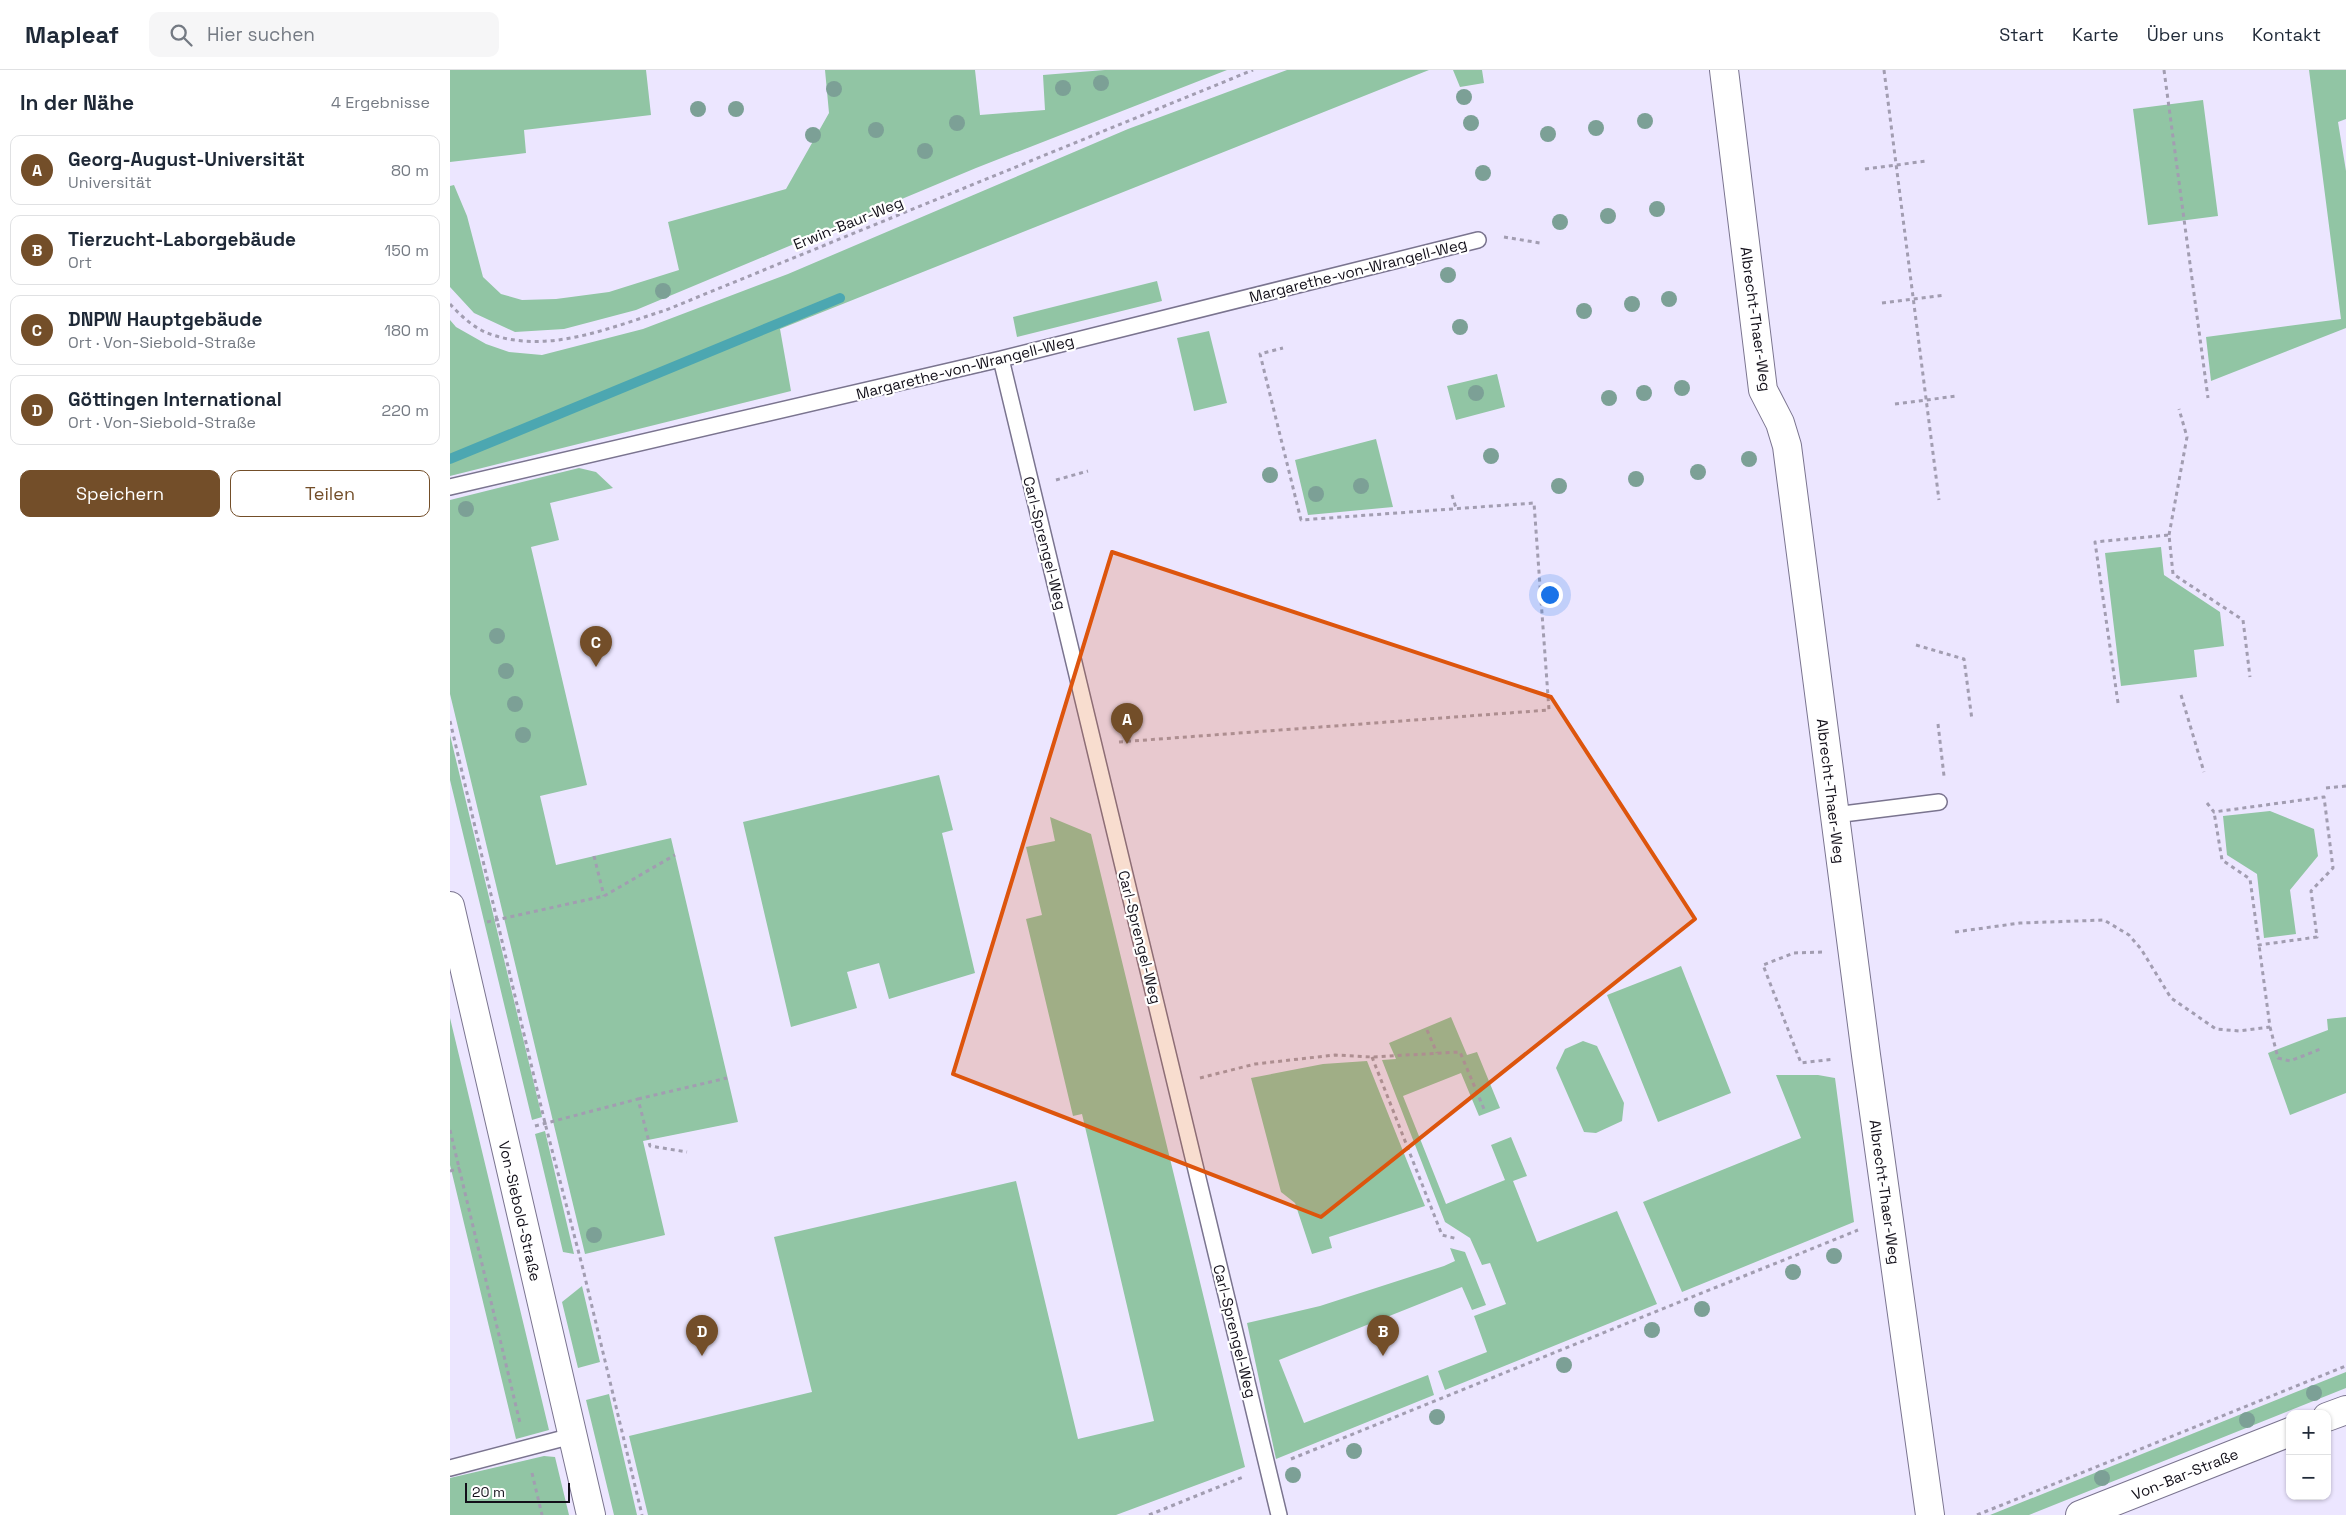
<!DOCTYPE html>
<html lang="de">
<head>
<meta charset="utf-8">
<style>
  body { margin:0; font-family:"Space Grotesk",sans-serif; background:#f6f6f7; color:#1f2937 }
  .controls { position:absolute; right:15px; bottom:15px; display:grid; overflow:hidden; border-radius:10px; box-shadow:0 1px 4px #0004 }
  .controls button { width:45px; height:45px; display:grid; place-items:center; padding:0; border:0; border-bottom:1px solid #e0e1e3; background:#fff; color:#1f2937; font:25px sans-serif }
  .scale { position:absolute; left:15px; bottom:12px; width:105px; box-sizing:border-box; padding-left:5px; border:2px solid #120f19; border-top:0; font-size:14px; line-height:18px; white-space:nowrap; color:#120f19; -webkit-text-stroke:4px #fff; paint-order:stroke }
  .you { position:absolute; left:1099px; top:524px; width:18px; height:18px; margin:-12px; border:4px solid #fff; border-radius:50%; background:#1a73e8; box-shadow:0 0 0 8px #1a73e833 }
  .badge { display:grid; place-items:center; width:32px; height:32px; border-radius:50%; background:#734e29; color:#fff; font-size:16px; font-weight:700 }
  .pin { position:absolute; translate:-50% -41px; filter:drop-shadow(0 1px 2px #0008) }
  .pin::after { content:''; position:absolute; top:26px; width:18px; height:15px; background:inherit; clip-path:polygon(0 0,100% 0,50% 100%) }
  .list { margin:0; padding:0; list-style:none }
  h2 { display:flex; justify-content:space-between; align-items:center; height:65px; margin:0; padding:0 20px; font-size:21px }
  h2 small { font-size:16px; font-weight:400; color:#747a83 }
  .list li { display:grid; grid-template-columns:32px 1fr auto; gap:15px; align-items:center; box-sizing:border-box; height:70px; margin:0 10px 10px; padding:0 10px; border:1px solid #e0e1e3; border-radius:10px }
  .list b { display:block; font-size:19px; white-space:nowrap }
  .list p { margin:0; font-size:16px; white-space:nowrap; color:#747a83 }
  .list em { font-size:16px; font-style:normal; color:#747a83 }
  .actions { display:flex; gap:10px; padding:15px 20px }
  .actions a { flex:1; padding:11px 0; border:1px solid #734e29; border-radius:10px; text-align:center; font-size:18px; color:#734e29 }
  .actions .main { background:#734e29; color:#fff }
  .icon { flex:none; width:28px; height:28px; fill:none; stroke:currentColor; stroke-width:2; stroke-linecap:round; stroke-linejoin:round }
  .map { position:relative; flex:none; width:1896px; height:1445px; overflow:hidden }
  header { display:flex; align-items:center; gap:30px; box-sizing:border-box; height:70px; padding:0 25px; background:#fff; border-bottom:1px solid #e0e1e3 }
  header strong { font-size:24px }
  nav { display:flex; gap:28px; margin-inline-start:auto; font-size:18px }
  .search { width:350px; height:45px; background:#f6f6f7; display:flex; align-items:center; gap:12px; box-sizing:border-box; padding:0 18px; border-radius:10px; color:#747a83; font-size:19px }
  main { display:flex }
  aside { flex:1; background:#fff }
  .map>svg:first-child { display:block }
  .green { fill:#91c5a4 }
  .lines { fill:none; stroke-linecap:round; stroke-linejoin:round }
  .stream { stroke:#4ca7b1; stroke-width:10 }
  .lane-casing { stroke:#7a748f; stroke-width:18 }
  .street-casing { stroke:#7a748f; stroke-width:30 }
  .path { stroke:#a29db1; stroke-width:3; stroke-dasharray:4 4; stroke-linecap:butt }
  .lane { stroke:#fff; stroke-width:15 }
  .street { stroke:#fff; stroke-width:28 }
  .tree { fill:#7ca096 }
  .marked { fill:#dd550d; fill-opacity:0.2; stroke:#dd550d; stroke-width:4; stroke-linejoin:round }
  .labels { text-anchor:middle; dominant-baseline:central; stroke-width:4.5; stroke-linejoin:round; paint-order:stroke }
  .street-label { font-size:15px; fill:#120f19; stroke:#fff }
</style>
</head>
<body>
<header>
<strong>Mapleaf</strong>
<div class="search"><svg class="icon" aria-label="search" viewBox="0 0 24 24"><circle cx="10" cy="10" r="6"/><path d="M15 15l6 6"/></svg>Hier suchen</div>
<nav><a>Start</a><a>Karte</a><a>Über uns</a><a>Kontakt</a></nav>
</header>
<main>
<aside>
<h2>In der Nähe<small>4 Ergebnisse</small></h2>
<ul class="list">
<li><span class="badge">A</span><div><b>Georg-August-Universität</b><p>Universität</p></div><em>80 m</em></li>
<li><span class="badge">B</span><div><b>Tierzucht-Laborgebäude</b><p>Ort</p></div><em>150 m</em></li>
<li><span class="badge">C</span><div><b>DNPW Hauptgebäude</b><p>Ort · Von-Siebold-Straße</p></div><em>180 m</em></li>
<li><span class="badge">D</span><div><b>Göttingen International</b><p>Ort · Von-Siebold-Straße</p></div><em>220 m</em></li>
</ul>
<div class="actions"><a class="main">Speichern</a><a>Teilen</a></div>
</aside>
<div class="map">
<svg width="1896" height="1445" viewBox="0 0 1896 1445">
  <rect width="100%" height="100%" fill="#ece6ff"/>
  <path class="green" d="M 0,0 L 196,0 L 201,45 L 74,60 L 76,83 L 0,92 Z
    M 375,0 L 525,0 L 530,45 L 595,40 L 593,5 L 655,0 L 777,0 L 526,98 L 186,240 L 114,259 L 65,262 L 24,243 L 0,217 L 0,116 L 4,115 L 17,146 L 33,207 L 51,224 L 72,230 L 106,229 L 159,222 L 229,200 L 218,152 L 336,119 L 379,43 Z
    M 837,0 L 979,0 L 330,259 L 341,321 L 0,406 L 0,250 L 6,257 L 36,274 L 59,282 L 92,285 L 193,259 L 338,204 L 678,59 Z
    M 1003,0 L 1032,0 L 1034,13 L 1010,17 Z
    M 1859,0 L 1896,0 L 1896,49 L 1888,52 L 1896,101 L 1896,258 L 1761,311 L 1756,267 L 1891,249 Z
    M 1753,30 L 1768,146 L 1698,155 L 1683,39 Z
    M 707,211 L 712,231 L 567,267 L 563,247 Z
    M 759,261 L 777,333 L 744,341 L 727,268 Z
    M 1047,304 L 1055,337 L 1006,350 L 997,316 Z
    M 926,369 L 943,437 L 858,445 L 845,390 Z
    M 129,398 L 146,402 L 163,418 L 100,433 L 109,470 L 81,477 L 137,715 L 90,726 L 106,795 L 221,768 L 288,1052 L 193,1071 L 215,1165 L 135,1184 L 0,624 L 0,430 Z
    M 1711,477 L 1714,505 L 1770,542 L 1774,576 L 1744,580 L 1747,607 L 1671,616 L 1655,483 Z
    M 0,665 L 92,1047 L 82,1050 L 0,710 Z
    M 489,705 L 503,760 L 492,763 L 525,903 L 439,929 L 429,893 L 397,902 L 407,938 L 341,957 L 293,752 Z
    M 1820,741 L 1864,759 L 1868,786 L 1840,820 L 1846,864 L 1814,868 L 1807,804 L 1777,785 L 1773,746 Z
    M 600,747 L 641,764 L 795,1397 L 666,1445 L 198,1445 L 179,1366 L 362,1322 L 324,1167 L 566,1111 L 628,1369 L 704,1351 L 632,1044 L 623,1046 L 576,849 L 592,845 L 576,777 L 605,771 Z
    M 1231,896 L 1281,1023 L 1208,1052 L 1157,925 Z
    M 1001,947 L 1017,985 L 1027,982 L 1050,1038 L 1029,1046 L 1011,1003 L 953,1026 L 996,1134 L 1055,1110 L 1041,1075 L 1061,1067 L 1077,1106 L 1063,1111 L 1087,1172 L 1167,1141 L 1207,1234 L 995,1320 L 988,1301 L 1037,1282 L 1024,1246 L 1056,1234 L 1040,1193 L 1032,1195 L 1020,1168 L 995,1152 L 932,990 L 946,989 L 939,973 Z
    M 1896,947 L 1896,1023 L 1840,1045 L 1818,983 L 1878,960 L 1877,949 Z
    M 0,948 L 99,1360 L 66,1369 L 0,1095 Z
    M 1133,971 L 1147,976 L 1174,1033 L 1172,1051 L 1146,1063 L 1134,1062 L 1106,998 L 1115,979 Z
    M 917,991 L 975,1136 L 879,1167 L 882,1178 L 862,1184 L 845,1133 L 831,1122 L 801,1008 L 873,994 Z
    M 1326,1005 L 1368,1005 L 1385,1008 L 1404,1152 L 1232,1222 L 1193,1132 L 1351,1068 Z
    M 95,1061 L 124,1184 L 113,1182 L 85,1064 Z
    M 1000,1178 L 1015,1182 L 1036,1235 L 1022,1240 L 1012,1217 L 829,1290 L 854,1353 L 978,1305 L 984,1325 L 826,1389 L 797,1253 L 870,1236 L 994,1196 L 1005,1191 Z
    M 132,1216 L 150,1292 L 128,1298 L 112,1232 Z
    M 1896,1302 L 1896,1318 L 1579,1445 L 1540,1445 Z
    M 159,1324 L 187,1445 L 164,1445 L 136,1330 Z
    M 94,1386 L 105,1387 L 119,1445 L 0,1445 L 0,1408 Z"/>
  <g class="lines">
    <path class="stream" d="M 0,389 L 390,228"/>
    <g class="lane-casing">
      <path id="lane" d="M 551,289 L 829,1445
        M 0,417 L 551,289 L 1028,170
        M 1385,745 L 1489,732
        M 0,1398 L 122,1366"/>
    </g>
    <g class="street-casing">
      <path id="street" d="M 1274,0 L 1313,320 L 1330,353 L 1337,376 L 1416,985 L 1480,1445
        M 0,836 L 141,1445
        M 1877,1347 L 1896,1340
        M 1630,1445 L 1840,1362"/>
    </g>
    <path class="path" d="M 1434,0 L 1489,430
      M 1714,0 L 1758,328
      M 1415,99 L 1477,91
      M 1054,167 L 1090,173
      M 1432,233 L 1495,225
      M 0,234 C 12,247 26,260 43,265 C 100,284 162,257 216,240 L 803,0
      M 1445,334 L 1507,326
      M 606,410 L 638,401
      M 1002,425 L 1006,438
      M 1719,465 L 1737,367 L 1729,339
      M 1466,575 L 1514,589 L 1522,650
      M 1731,625 L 1754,702
      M 1668,633 L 1645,472 L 1719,465 L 1723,504 L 1793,550 L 1800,607
      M 0,651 L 95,1053 L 133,1199 L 192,1445
      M 1488,654 L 1494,706
      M 669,672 L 1099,640 L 1084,433 L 851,450 L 810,284 L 833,278
      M 1876,718 L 1896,716
      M 1757,733 L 1764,742 L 1874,727 L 1883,798 L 1861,821 L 1867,867 L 1809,875 L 1800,809 L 1772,790 L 1764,742
      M 144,786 L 154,826
      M 37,852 L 154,826 L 225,785
      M 1505,862 L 1570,853 L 1654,850 L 1679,865 L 1691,879 L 1721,928 L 1766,959 L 1789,961 L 1820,957 L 1809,875
      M 1372,882 L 1344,883 L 1313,895 L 1351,993 L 1384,989
      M 1820,957 L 1828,988 L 1840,991 L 1873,978
      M 977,960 L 987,983
      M 922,987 L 992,1165 L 1008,1169
      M 750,1008 L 805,994 L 885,985 L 922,987 L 1010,982 L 1034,1039
      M 188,1029 L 277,1008
      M 85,1056 L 188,1029 L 200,1076 L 237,1082
      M 0,1060 L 70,1353
      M 0,1101 L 10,1098
      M 841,1389 L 1408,1160
      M 82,1403 L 92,1445
      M 699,1445 L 793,1407
      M 1527,1445 L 1896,1296"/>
    <use href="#lane" class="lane"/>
    <use href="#street" class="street"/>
  </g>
  <g class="tree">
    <circle cx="651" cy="13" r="8"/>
    <circle cx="613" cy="18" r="8"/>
    <circle cx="384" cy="19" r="8"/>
    <circle cx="1014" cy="27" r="8"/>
    <circle cx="248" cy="39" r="8"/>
    <circle cx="286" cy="39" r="8"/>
    <circle cx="1195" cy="51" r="8"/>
    <circle cx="507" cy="53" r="8"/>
    <circle cx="1021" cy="53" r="8"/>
    <circle cx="1146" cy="58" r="8"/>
    <circle cx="426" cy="60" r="8"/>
    <circle cx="1098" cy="64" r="8"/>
    <circle cx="363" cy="65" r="8"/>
    <circle cx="475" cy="81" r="8"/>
    <circle cx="1033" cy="103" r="8"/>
    <circle cx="1207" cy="139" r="8"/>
    <circle cx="1158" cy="146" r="8"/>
    <circle cx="1110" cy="152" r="8"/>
    <circle cx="998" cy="205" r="8"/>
    <circle cx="213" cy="221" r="8"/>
    <circle cx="1219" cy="229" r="8"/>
    <circle cx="1182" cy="234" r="8"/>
    <circle cx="1134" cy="241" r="8"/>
    <circle cx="1010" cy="257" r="8"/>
    <circle cx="1232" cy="318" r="8"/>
    <circle cx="1026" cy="323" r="8"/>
    <circle cx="1194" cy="323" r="8"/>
    <circle cx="1159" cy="328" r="8"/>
    <circle cx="1041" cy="386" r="8"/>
    <circle cx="1299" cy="389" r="8"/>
    <circle cx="1248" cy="402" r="8"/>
    <circle cx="820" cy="405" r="8"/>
    <circle cx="1186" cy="409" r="8"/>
    <circle cx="911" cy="416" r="8"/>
    <circle cx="1109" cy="416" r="8"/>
    <circle cx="866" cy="424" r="8"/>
    <circle cx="16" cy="439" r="8"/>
    <circle cx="47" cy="566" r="8"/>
    <circle cx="56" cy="601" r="8"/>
    <circle cx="65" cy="634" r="8"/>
    <circle cx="73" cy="665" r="8"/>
    <circle cx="144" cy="1165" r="8"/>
    <circle cx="1384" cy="1186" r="8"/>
    <circle cx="1343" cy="1202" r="8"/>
    <circle cx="1252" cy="1239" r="8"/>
    <circle cx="1202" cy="1260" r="8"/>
    <circle cx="1114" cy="1295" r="8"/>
    <circle cx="1864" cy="1323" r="8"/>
    <circle cx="987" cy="1347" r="8"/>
    <circle cx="1797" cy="1350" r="8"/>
    <circle cx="904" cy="1381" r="8"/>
    <circle cx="843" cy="1405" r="8"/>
    <circle cx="1652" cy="1408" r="8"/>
  </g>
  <path class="marked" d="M 662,482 L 1101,627 L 1245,849 L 871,1147 L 503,1004 Z"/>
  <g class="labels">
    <g class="street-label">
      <text transform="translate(398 153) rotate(-22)">Erwin-Baur-Weg</text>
      <text transform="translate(908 200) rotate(-14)">Margarethe-von-Wrangell-Weg</text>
      <text transform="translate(1306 249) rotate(82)">Albrecht-Thaer-Weg</text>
      <text transform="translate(515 297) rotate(-14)">Margarethe-von-Wrangell-Weg</text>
      <text transform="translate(595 473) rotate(76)">Carl-Sprengel-Weg</text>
      <text transform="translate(1381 721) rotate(83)">Albrecht-Thaer-Weg</text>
      <text transform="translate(690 867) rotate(76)">Carl-Sprengel-Weg</text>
      <text transform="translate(1435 1122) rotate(82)">Albrecht-Thaer-Weg</text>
      <text transform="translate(70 1141) rotate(77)">Von-Siebold-Straße</text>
      <text transform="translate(785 1261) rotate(76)">Carl-Sprengel-Weg</text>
      <text transform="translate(1735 1404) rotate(-22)">Von-Bar-Straße</text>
    </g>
  </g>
</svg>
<div class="controls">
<button>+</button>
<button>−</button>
</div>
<div class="scale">20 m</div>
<div class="you"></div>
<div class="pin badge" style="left:677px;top:674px">A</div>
<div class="pin badge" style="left:933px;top:1286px">B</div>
<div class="pin badge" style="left:146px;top:597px">C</div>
<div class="pin badge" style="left:252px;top:1286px">D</div>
</div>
</main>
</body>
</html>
